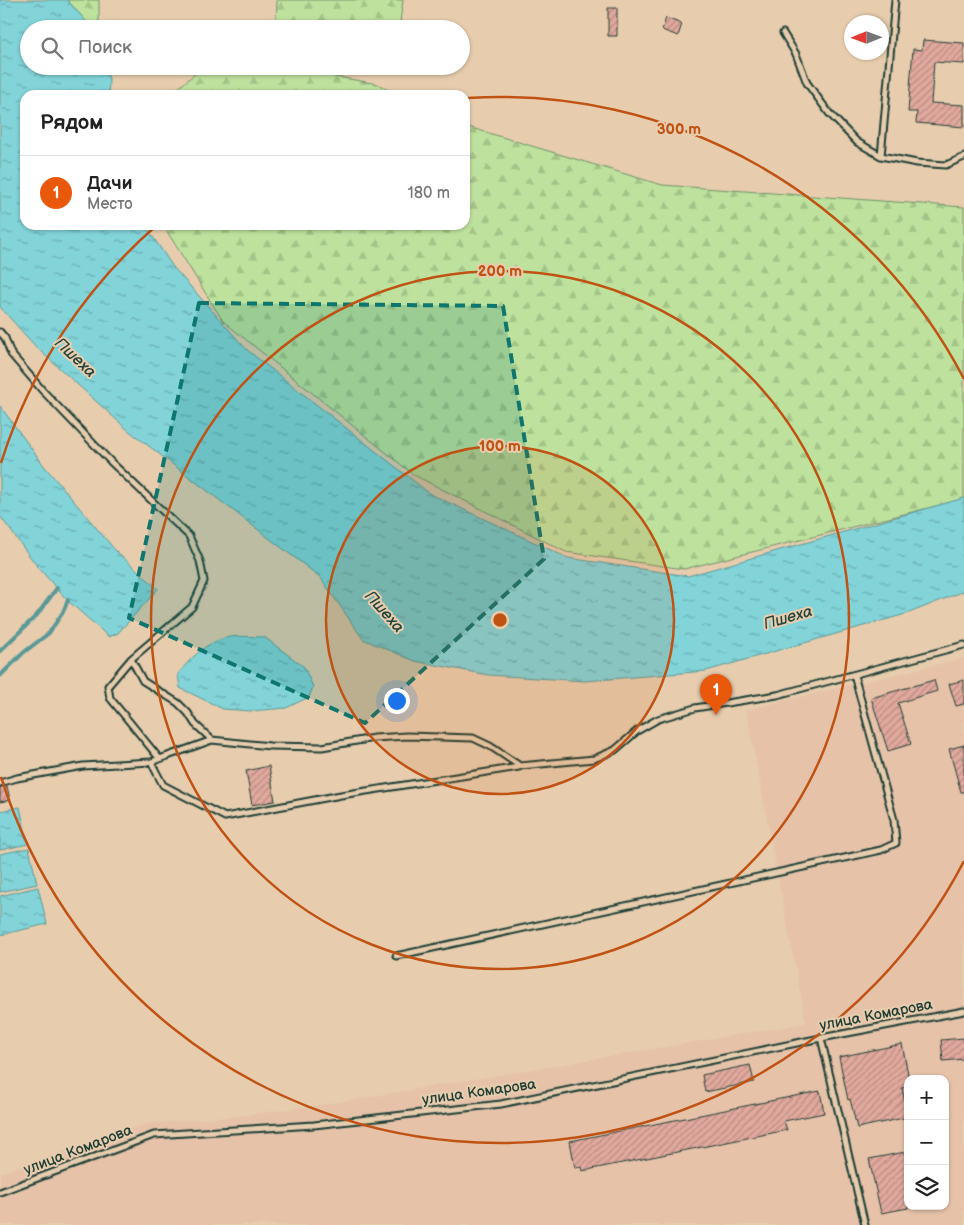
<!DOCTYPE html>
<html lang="ru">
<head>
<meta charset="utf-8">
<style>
  body { margin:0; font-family:"Balsamiq Sans",sans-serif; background:#f6f6f6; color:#222 }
  .controls { position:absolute; right:15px; bottom:15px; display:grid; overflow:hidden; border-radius:10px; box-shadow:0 1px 4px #0004 }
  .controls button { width:45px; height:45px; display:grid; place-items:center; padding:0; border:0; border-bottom:1px solid #e0e0e0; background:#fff; color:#222; font:25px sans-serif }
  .compass { position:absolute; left:844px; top:15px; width:45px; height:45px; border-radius:50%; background:#fff; box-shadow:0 1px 4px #0004; rotate:269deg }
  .you { position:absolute; left:396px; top:700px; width:18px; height:18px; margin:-12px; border:4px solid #fff; border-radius:50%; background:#1a73e8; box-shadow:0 0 0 8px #1a73e833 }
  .badge { display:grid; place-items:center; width:32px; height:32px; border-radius:50%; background:#ea580c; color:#fff; font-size:16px; font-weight:700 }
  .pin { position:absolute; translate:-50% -41px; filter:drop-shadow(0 1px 2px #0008) }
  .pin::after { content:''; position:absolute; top:26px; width:18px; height:15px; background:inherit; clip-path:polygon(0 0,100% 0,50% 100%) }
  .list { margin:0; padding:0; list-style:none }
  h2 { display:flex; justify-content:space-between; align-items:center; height:65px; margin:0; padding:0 20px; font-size:21px }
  h2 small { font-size:16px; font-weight:400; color:#767676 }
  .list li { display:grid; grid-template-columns:32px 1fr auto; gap:15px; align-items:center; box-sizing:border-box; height:75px; padding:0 20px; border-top:1px solid #e0e0e0 }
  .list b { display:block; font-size:19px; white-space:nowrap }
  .list p { margin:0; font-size:16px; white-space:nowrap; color:#767676 }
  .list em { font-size:16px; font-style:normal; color:#767676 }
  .icon { flex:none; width:28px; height:28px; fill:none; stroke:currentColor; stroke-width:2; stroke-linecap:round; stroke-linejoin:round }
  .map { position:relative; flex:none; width:964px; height:1225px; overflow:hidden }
  .search { position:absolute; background:#fff; box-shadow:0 1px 4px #0004; left:20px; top:20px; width:450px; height:55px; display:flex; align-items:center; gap:12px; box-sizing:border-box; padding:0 18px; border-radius:28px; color:#767676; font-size:19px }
  .panel { position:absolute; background:#fff; box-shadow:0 1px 4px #0004; left:20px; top:90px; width:450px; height:140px; border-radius:15px }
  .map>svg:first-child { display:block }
  .built { fill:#e6c2a9; fill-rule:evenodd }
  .forest { fill:url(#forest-firs); stroke:#6e9068 }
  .water { fill:url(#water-ripples); stroke:#5a9897 }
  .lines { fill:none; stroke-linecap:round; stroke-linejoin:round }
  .stream { stroke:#5a9897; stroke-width:4 }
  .building { fill:url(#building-hatch); stroke:#1f3d34 }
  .service-casing { stroke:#1f3d34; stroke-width:9 }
  .service { stroke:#e7cdae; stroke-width:5 }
  .marked { fill:#0f766e; fill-opacity:0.2; stroke:#0f766e; stroke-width:4; stroke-dasharray:10 6; stroke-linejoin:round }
  .ring { fill:none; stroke:#c05314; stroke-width:2.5 }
  .labels { text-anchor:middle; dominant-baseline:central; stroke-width:4; stroke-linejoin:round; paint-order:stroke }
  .street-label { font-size:15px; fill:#1f3d34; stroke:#e7cdae }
  .water-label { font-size:16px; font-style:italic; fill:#24453c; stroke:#e7cdae }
  .centre { fill:#c05314; stroke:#e7cdae; stroke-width:2.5 }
  .ring-label { font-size:15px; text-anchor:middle; font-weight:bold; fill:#c05314; stroke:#e7cdae; stroke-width:4; stroke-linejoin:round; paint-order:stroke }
</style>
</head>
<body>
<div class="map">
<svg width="964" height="1225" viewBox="0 0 964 1225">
  <defs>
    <pattern id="forest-firs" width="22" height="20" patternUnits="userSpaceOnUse" patternTransform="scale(1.25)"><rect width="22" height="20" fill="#bee29d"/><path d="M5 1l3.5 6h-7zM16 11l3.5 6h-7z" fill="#a3c388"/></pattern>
    <pattern id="water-ripples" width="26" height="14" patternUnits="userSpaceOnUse" patternTransform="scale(1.25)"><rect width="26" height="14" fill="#82d4d9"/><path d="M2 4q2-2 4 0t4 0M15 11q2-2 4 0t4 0" fill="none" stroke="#6aadb1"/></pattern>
    <pattern id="building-hatch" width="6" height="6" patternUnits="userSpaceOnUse" patternTransform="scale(1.25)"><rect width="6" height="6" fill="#e2a99d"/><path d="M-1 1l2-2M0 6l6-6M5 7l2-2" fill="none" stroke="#b78b81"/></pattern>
  </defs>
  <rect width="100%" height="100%" fill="#e7cdae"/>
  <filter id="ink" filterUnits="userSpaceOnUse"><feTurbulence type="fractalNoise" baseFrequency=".02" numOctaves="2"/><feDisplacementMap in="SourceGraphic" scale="10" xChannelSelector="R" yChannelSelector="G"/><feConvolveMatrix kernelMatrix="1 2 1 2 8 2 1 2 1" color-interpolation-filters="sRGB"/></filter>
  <g filter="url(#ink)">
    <path class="built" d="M 964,658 L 964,1225 L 0,1225 L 0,1173 L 145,1124 L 247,1115 L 333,1103 L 806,1023 L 746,710 ZM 908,1079 L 945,1079 L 945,1206 L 908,1206 Z"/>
    <path class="forest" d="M 67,0 L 99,0 L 99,29 L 93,29 Z
      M 277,0 L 403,0 L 399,29 L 276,29 Z
      M 204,66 L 273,66 L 378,84 L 396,95 L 170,95 Z
      M 465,126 L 662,185 L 964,207 L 964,499 L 684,569 L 566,552 L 414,475 L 223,321 L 163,225 L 465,225 Z"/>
    <path class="water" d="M 0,0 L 67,0 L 93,29 L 29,29 L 29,66 L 106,66 L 109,81 L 108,95 L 25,95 L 25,225 L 145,225 L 173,267 L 247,350 L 430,494 L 568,558 L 688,576 L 964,498 L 964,591 L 909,613 L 706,671 L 585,681 L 488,675 L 415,661 L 363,639 L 320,577 L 128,430 L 37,348 L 0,307 Z
      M 0,406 L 45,467 L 115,550 L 158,589 L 118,633 L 109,637 L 67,600 L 37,566 L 0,516 Z
      M 264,637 L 304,667 L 313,687 L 309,697 L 286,708 L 251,711 L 223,709 L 180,688 L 178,674 C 190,659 205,643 225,638 C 237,635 252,637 264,637 Z
      M 20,807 L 28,844 L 0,850 L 0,811 Z
      M 29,848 L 37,884 L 0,892 L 0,854 Z
      M 38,887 L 47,924 L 0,935 L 0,896 Z"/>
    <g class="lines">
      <path class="stream" d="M 0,651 L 37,615 L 57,588
        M 0,676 L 23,653 L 49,633 L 63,612 L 68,600"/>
    </g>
    <path class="building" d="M 608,8 L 617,8 L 617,36 L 608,36 Z
      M 666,18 L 682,24 L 678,36 L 662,30 Z
      M 923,40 L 964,43 L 964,64 L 934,62 L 931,103 L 964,105 L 964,127 L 916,123 L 917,112 L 908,112 L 913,49 L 922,50 Z
      M 934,680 L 937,691 L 898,703 L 911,744 L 888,751 L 871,698 Z
      M 964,680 L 964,704 L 956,706 L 949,684 Z
      M 964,745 L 964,792 L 961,792 L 949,749 Z
      M 269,766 L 275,801 L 252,805 L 246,771 Z
      M 7,786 L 10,800 L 0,802 L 0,787 Z
      M 964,1038 L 964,1059 L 943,1061 L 941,1040 Z
      M 902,1044 L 909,1079 L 908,1079 L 908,1087 L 902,1088 L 908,1117 L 857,1128 L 850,1099 L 848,1100 L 839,1057 Z
      M 750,1065 L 754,1082 L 705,1092 L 702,1075 Z
      M 820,1091 L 824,1113 L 784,1121 L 787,1130 L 582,1171 L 581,1167 L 575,1168 L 570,1141 Z
      M 905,1152 L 908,1167 L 908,1208 L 881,1213 L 869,1159 Z"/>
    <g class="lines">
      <g class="service-casing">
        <path id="service" d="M 783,33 L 796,54 L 807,83 L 829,113 L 857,142 L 881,156 L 917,163 L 946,165 L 964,157
          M 881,156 L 895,0
          M 0,332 L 5,338 L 11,354 L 43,391 L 111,462 L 189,536 L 200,561 L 204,581 L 192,607 L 131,659 L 108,686 L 110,698 L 159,758
          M 131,659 L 143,681 L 178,703 L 188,713 L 195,724 L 212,740
          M 151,762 L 163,785 L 225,817 L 341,795 L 519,767
          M 0,783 L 17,778 L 83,766 L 151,762 L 212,740 L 270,746 L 322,747 L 374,738 L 407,736 L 473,738 L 490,746 L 520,766 L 594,759 L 615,750 L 637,731 L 658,719 L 695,708 L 777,695 L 964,645
          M 396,956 L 881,850 L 896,843 L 894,820 L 854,675
          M 821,1038 L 865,1225
          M 0,1192 L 154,1135 L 314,1125 L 501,1104 L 821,1038 L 964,1011"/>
      </g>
      <use href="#service" class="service"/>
    </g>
  </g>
  <path class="marked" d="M 199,303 L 503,306 L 544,559 L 365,723 L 129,618 Z"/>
  <circle cx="500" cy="620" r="174" fill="#c05314" fill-opacity=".12"/>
  <g class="ring">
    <circle cx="500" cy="620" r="174"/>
    <circle cx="500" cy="620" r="349"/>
    <path d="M964 861A523 523 0 0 1 1 777M1 463A523 523 0 0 1 157 225M468 98A523 523 0 0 1 964 379"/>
  </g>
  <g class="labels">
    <g class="street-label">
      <text transform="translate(876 1015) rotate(-11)">улица Комарова</text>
      <text transform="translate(479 1092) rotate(-8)">улица Комарова</text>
      <text transform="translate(78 1150) rotate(-21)">улица Комарова</text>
    </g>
    <g class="water-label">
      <text transform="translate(75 358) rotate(43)">Пшеха</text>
      <text transform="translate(384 612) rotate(48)">Пшеха</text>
      <text transform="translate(788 618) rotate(-16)">Пшеха</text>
    </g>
  </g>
  <circle cx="500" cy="620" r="8" class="centre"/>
  <g class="ring-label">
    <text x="679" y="134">300 m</text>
    <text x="500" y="276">200 m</text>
    <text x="500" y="451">100 m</text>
  </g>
</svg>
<div class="controls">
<button>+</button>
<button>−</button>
<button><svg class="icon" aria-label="layers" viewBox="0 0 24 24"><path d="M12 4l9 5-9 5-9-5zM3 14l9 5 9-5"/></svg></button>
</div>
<svg class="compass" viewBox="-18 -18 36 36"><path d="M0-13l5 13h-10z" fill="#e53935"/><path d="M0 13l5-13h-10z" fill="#767676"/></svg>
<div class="you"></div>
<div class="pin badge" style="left:716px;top:715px">1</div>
<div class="search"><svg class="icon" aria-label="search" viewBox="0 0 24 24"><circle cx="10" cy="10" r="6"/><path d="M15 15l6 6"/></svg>Поиск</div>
<section class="panel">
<h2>Рядом<small></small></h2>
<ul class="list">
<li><span class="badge">1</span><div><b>Дачи</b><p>Место</p></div><em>180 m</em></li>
</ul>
</section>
</div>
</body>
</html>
